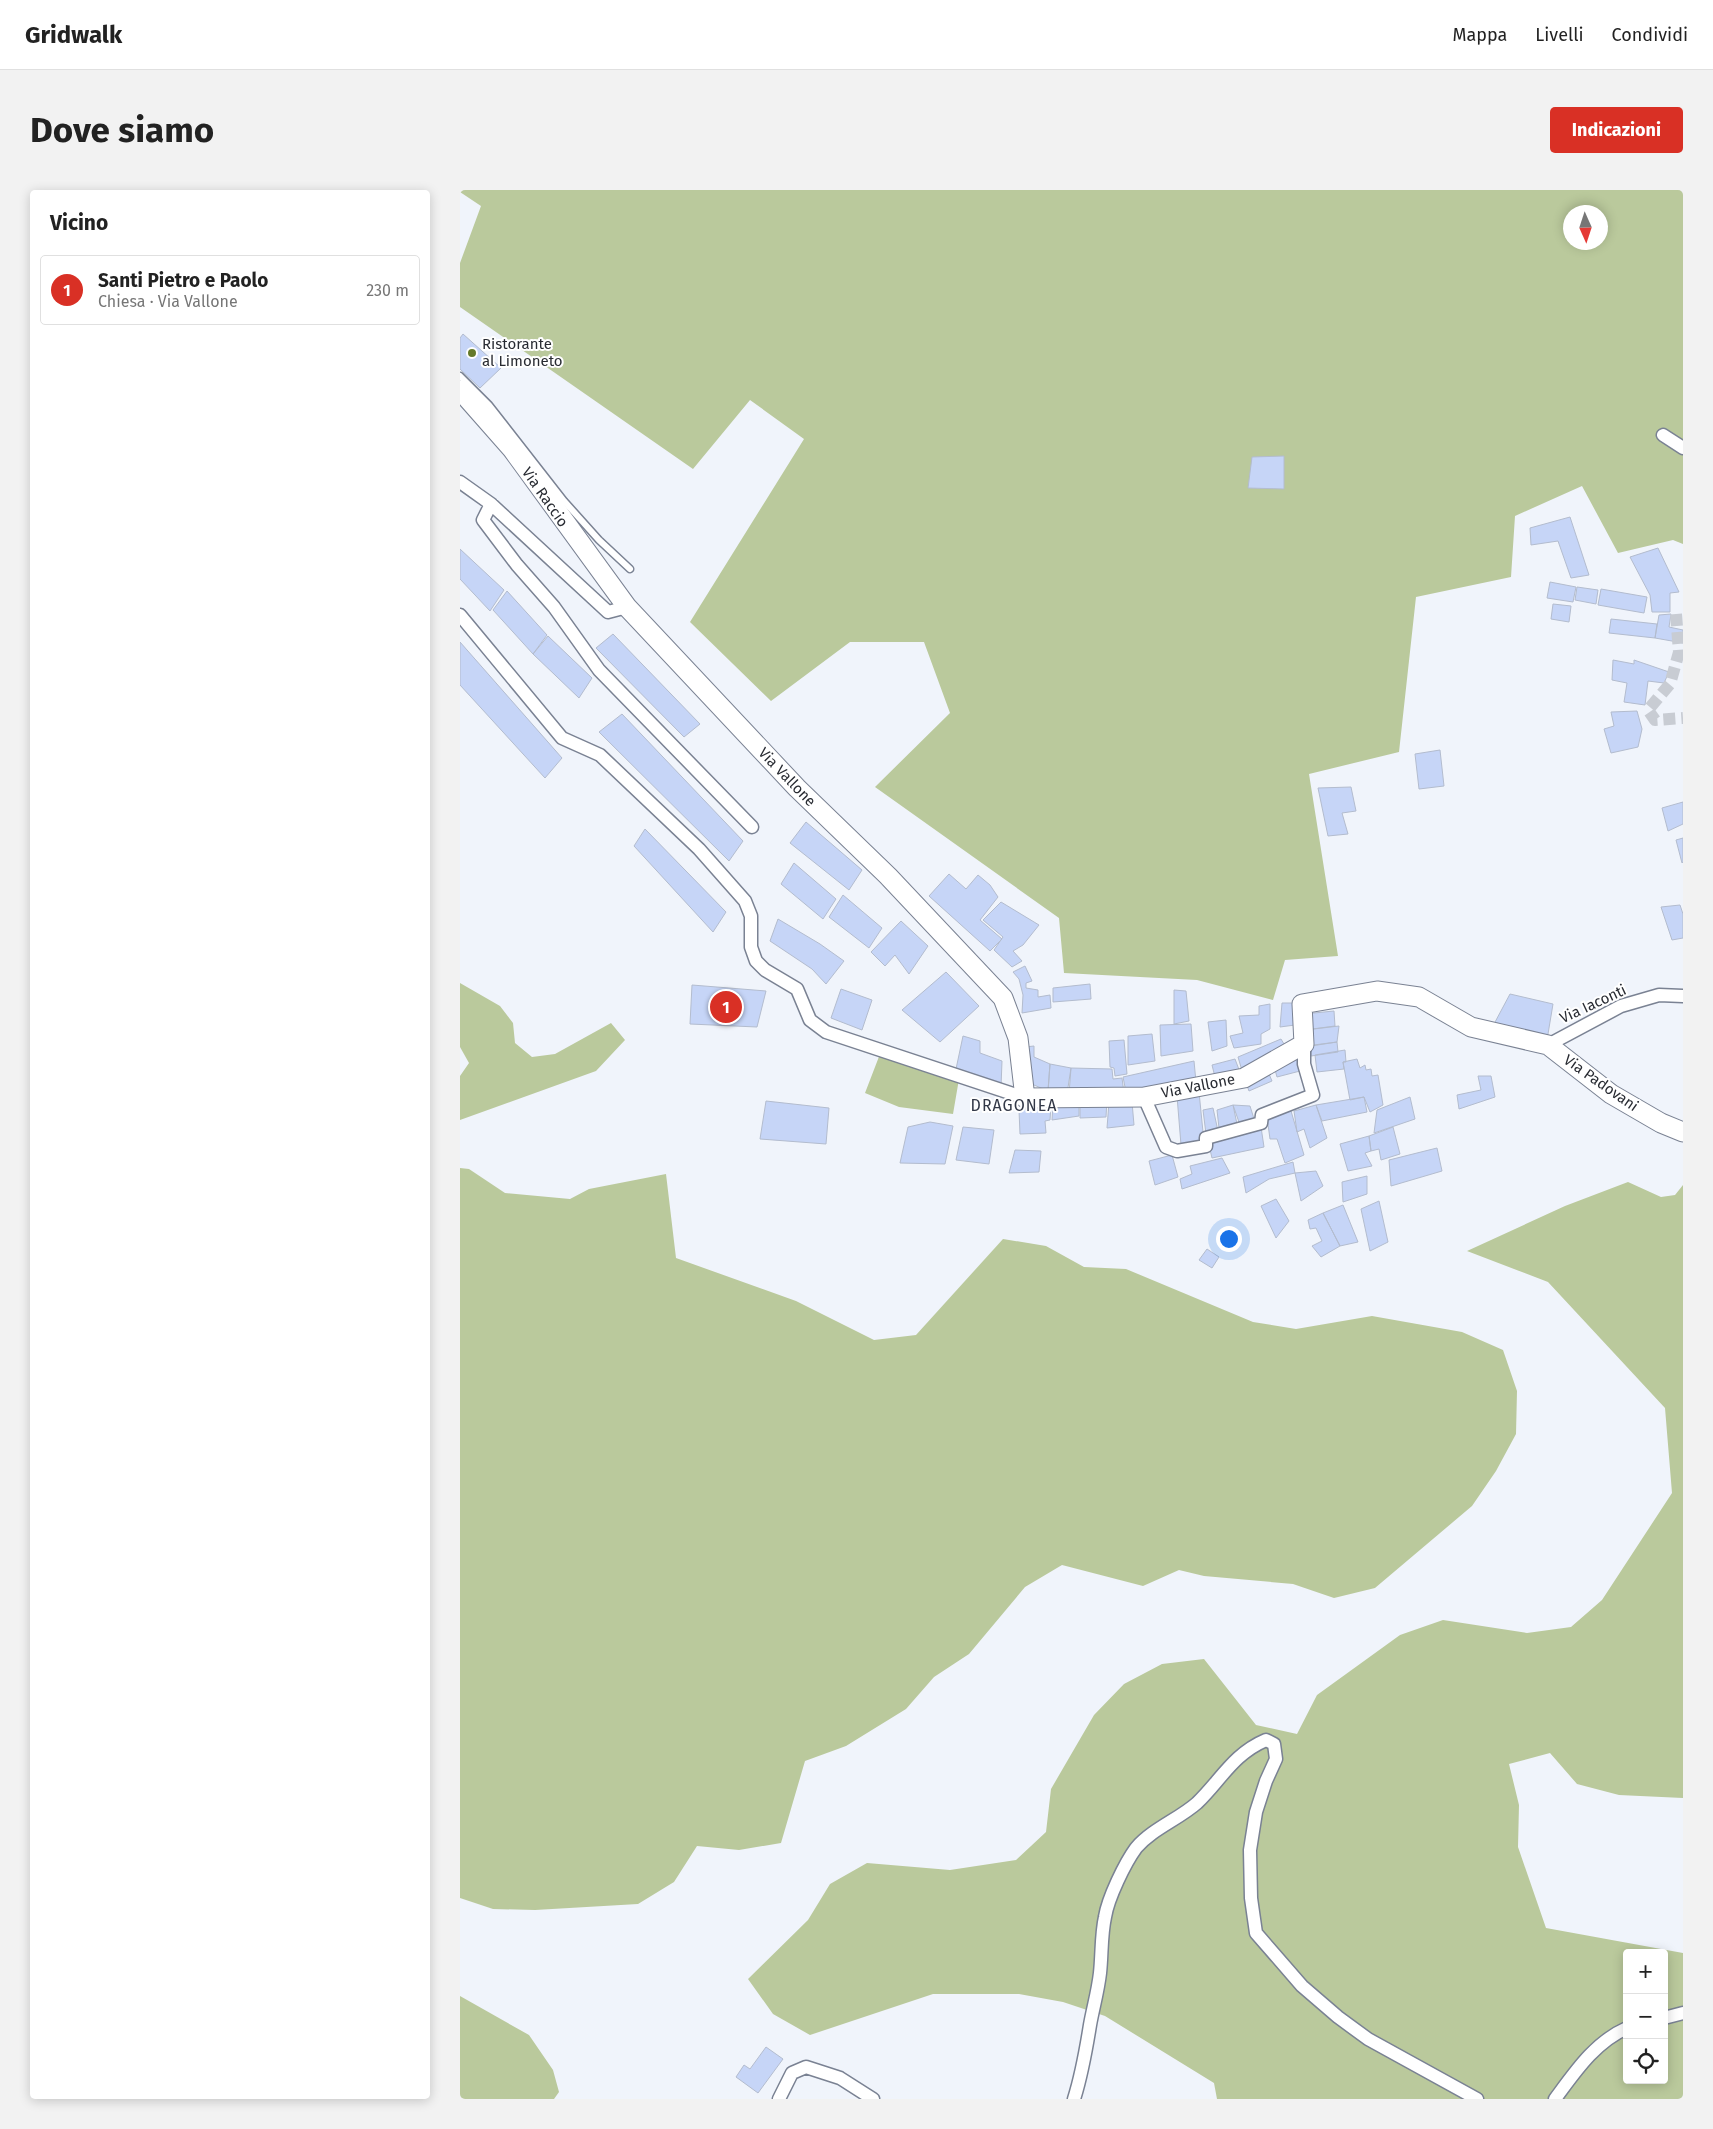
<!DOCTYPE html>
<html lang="it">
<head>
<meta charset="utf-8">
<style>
  body { margin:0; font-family:"Fira Sans",sans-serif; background:#f2f2f2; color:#222 }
  .controls { position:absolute; right:15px; bottom:15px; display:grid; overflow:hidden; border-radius:5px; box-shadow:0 2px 12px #0003 }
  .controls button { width:45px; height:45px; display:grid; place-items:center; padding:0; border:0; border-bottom:1px solid #e0e0e0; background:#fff; color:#222; font:25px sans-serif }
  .compass { position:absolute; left:1103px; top:15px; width:45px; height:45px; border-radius:50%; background:#fff; box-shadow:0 2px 12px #0003; rotate:177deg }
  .you { position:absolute; left:768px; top:1048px; width:18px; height:18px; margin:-12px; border:4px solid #fff; border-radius:50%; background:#1a73e8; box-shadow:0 0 0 8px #1a73e833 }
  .badge { display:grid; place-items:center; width:32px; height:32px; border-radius:50%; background:#d93025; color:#fff; font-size:16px; font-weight:700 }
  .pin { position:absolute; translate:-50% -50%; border:2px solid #fff; box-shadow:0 1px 5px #0006 }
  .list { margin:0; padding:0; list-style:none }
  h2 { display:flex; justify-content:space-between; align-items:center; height:65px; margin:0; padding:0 20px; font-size:21px }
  h2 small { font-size:16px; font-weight:400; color:#767676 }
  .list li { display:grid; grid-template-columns:32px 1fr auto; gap:15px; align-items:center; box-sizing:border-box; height:70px; margin:0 10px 10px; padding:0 10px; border:1px solid #e0e0e0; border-radius:5px }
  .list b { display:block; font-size:19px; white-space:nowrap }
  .list p { margin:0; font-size:16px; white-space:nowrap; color:#767676 }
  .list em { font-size:16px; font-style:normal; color:#767676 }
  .icon { flex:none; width:28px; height:28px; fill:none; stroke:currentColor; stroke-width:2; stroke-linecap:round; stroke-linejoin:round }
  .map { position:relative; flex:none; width:1223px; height:1909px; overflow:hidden; border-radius:5px }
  header { display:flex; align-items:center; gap:30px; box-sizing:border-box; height:70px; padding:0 25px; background:#fff; border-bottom:1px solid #e0e0e0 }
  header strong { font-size:24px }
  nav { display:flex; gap:28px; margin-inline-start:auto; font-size:18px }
  .intro { display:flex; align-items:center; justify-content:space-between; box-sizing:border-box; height:120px; padding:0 30px }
  h1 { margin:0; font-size:35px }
  .button { padding:12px 22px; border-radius:5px; background:#d93025; color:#fff; font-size:18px; font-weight:700 }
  main { display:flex; gap:30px; padding:0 30px }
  aside { flex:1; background:#fff; border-radius:5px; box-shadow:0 2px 12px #0003 }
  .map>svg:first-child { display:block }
  .green { fill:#bac99c; fill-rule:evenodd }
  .building { fill:#c6d5f7; stroke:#b3bcce }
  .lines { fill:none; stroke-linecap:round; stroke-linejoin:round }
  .street-tunnel { stroke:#c8ccd3; stroke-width:12; stroke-dasharray:12 6; stroke-linecap:butt }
  .lane-casing { stroke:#7a8293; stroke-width:9 }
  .street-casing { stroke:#7a8293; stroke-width:15 }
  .secondary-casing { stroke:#7a8293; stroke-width:21 }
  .lane { stroke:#fff; stroke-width:6 }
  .street { stroke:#fff; stroke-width:12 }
  .secondary { stroke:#fff; stroke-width:19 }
  .poi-dot { fill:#64792a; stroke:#fff; stroke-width:2 }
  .labels { text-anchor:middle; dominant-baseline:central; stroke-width:4; stroke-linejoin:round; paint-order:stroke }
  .poi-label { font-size:15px; fill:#282b32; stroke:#fff; text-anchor:start }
  .street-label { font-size:15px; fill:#282b32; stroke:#fff }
  .neighbourhood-label { font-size:16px; letter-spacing:1px; fill:#323847; stroke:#fff }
</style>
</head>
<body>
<header>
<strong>Gridwalk</strong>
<nav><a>Mappa</a><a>Livelli</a><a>Condividi</a></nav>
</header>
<div class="intro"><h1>Dove siamo</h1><a class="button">Indicazioni</a></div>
<main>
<aside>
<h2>Vicino<small></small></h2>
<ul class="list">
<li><span class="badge">1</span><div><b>Santi Pietro e Paolo</b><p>Chiesa · Via Vallone</p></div><em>230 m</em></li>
</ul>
</aside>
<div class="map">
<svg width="1223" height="1909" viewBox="0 0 1223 1909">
  <rect width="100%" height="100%" fill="#f0f4fb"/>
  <path class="green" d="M 0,0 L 1223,0 L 1223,354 L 1213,350 L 1158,363 L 1122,296 L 1055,326 L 1051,387 L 956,407 L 939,562 L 849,584 L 878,766 L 825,770 L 813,810 L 737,790 L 604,783 L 599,728 L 415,597 L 490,523 L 464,452 L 390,452 L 311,511 L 230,432 L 344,249 L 290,210 L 233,279 L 0,117 L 0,73 L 21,16 L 0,2 ZM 1110,22 L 1140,22 L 1140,52 L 1110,52 Z
    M 0,793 L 40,816 L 53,833 L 55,853 L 72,867 L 95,864 L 151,833 L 165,850 L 136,881 L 0,930 L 0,886 L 9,873 L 0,857 Z
    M 420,864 L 499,889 L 493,924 L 439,917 L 405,903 Z
    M 0,978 L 9,979 L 45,1003 L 110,1009 L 129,999 L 206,984 L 216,1068 L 336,1111 L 414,1150 L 456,1145 L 543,1049 L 586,1056 L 624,1077 L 666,1079 L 793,1132 L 836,1139 L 912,1126 L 1002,1142 L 1043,1160 L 1057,1201 L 1056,1244 L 1036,1281 L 1012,1316 L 915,1398 L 874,1408 L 833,1394 L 744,1386 L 719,1380 L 683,1396 L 602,1375 L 565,1397 L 509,1464 L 474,1487 L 446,1519 L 386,1556 L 345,1571 L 321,1653 L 279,1660 L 237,1656 L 214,1692 L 178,1714 L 75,1720 L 33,1719 L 0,1708 Z
    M 1168,992 L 1201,1007 L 1215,1005 L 1223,995 L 1223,1608 L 1159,1605 L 1117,1594 L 1090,1563 L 1049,1574 L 1059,1615 L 1058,1657 L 1086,1738 L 1223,1763 L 1223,1909 L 757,1909 L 754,1893 L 645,1826 L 603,1812 L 559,1804 L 473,1804 L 350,1845 L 313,1824 L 288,1789 L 348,1730 L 370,1694 L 407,1673 L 490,1680 L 556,1670 L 586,1642 L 591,1599 L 634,1525 L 664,1494 L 702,1474 L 744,1469 L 796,1535 L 837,1544 L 857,1505 L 940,1445 L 983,1430 L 1067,1443 L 1111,1437 L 1142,1410 L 1212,1303 L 1205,1218 L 1088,1092 L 1007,1061 L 1105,1016 ZM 1167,1763 L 1204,1763 L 1204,1890 L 1167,1890 Z
    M 0,1806 L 69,1845 L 93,1880 L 99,1902 L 94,1909 L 0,1909 Z"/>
  <path class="building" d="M 3,144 L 41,178 L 20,198 L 0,179 L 0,148 Z
    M 824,266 L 824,299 L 788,298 L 792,267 Z
    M 1110,327 L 1129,385 L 1111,388 L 1098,351 L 1071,355 L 1070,338 Z
    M 1198,358 L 1219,402 L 1210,403 L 1210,422 L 1192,422 L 1190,405 L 1170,367 Z
    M 0,359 L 44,400 L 30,421 L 0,389 Z
    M 1090,392 L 1116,397 L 1113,412 L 1087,408 Z
    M 1117,397 L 1138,400 L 1136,414 L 1115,410 Z
    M 1141,399 L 1187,407 L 1184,423 L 1138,415 Z
    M 47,401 L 87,445 L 73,464 L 33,420 Z
    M 1093,414 L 1111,416 L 1109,432 L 1091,429 Z
    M 1211,424 L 1209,437 L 1223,440 L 1223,453 L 1195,448 L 1199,425 Z
    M 1151,429 L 1197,434 L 1195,448 L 1149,443 Z
    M 153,444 L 240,534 L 224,547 L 136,458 Z
    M 88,446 L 132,488 L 119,508 L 73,464 Z
    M 0,452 L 102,568 L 85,588 L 0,495 Z
    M 1153,470 L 1174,474 L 1174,470 L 1209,482 L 1204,493 L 1188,491 L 1185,515 L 1164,512 L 1167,493 L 1152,490 Z
    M 1177,521 L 1182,539 L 1178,557 L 1151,563 L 1144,539 L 1154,536 L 1151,522 Z
    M 162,524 L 283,651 L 269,671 L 139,542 Z
    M 980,560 L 984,596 L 959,599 L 955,564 Z
    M 891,597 L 896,621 L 882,623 L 888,644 L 868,646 L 858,598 Z
    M 1223,612 L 1223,634 L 1208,641 L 1202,618 Z
    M 346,632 L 402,680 L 389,700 L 330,653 Z
    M 185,639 L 266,722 L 253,742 L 174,656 Z
    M 1223,648 L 1223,672 L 1222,673 L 1216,650 Z
    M 334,673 L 376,709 L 363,729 L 321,694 Z
    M 489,684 L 506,699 L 518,685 L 530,695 L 538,707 L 520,730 L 542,749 L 530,761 L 469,706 Z
    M 383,705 L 422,738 L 409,758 L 369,727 Z
    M 541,712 L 579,735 L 563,755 L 553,761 L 562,771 L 552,777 L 534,760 L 543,747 L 523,730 Z
    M 1220,715 L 1223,724 L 1223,748 L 1212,750 L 1201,717 Z
    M 318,729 L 360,754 L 384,771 L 366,794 L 352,779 L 310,751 Z
    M 441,731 L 468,756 L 449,784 L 435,765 L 425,776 L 411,762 Z
    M 565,776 L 572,791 L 566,793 L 566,798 L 578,800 L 578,807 L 590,805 L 591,818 L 562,823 L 563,805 L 559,789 L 553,782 Z
    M 486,782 L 519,816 L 480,852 L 442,820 Z
    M 630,794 L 631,809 L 593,812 L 593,798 Z
    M 232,795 L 306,801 L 297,837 L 230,834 Z
    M 381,799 L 412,810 L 402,840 L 371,828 Z
    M 714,800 L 726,801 L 729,831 L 714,834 Z
    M 1050,804 L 1093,814 L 1087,850 L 1034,834 Z
    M 822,813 L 836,813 L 835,835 L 820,837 Z
    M 810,814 L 810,839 L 801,844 L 801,854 L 774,858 L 770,846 L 783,843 L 779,826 L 799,825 L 799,816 Z
    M 874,821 L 875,836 L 845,840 L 844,824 Z
    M 766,830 L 767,856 L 752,861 L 748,832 Z
    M 731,834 L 733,861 L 701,866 L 700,835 Z
    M 879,836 L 877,852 L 846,856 L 845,840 Z
    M 692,844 L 695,871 L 668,875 L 668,846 Z
    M 503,846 L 520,851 L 520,863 L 542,871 L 541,897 L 496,879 Z
    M 821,849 L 827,859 L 783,884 L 778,867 Z
    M 664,850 L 667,884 L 655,886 L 654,878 L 650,877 L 649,851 Z
    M 877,852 L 878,862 L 851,866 L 851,856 Z
    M 574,856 L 574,867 L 590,874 L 588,901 L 567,892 L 565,857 Z
    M 885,860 L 886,872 L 883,872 L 884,879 L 857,882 L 855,865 Z
    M 841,862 L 840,881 L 817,887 L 814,876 Z
    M 775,869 L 781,885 L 756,891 L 752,875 Z
    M 897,869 L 900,878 L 905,875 L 906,880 L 911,879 L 912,886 L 918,885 L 923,915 L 910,922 L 904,907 L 890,910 L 883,872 Z
    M 734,871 L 736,892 L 666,902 L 663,887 Z
    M 590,874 L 611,878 L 607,904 L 588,901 Z
    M 806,877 L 812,891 L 789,901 L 784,888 Z
    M 611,878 L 652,879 L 653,889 L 662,888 L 664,903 L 609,904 Z
    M 1018,886 L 1031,886 L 1035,907 L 999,919 L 997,905 L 1021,900 Z
    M 739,902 L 744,952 L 721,955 L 717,906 Z
    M 904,907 L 907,922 L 862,931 L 856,915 Z
    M 950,907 L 955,929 L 914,943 L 917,920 Z
    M 647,910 L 646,927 L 620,928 L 620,912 Z
    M 306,911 L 369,918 L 366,954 L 300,949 Z
    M 619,911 L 619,926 L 592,930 L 593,915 Z
    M 649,912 L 672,912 L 674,935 L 647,938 Z
    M 591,915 L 590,930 L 585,931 L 586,943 L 560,944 L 559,920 Z
    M 773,915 L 777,934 L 759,938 L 757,920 Z
    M 773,915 L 790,916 L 795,932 L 780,935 Z
    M 856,915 L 867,948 L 850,958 L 844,939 L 837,942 L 834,921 Z
    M 753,918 L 758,941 L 746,944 L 743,920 Z
    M 831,921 L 844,965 L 825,973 L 817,949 L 810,949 L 807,927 Z
    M 470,932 L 493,936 L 485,974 L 440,973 L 448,937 Z
    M 503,937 L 534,940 L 529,974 L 496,970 Z
    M 801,937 L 804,957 L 752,968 L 748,951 Z
    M 933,937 L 940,964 L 921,970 L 919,959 L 911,961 L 909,946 Z
    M 909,946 L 911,961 L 905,963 L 912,976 L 888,981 L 880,954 Z
    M 977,958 L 982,981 L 931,996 L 929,970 Z
    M 555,960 L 581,961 L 579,982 L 549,983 Z
    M 712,965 L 718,987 L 695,995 L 689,971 Z
    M 762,968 L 770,983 L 722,999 L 720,989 L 732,984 L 730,976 Z
    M 833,972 L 835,983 L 809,989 L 786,1003 L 783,987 Z
    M 856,981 L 863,996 L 841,1011 L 835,983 Z
    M 907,986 L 907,1004 L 883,1012 L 882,992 Z
    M 816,1009 L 829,1031 L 816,1048 L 801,1016 Z
    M 919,1011 L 928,1052 L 910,1061 L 901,1019 Z
    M 883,1015 L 898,1052 L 880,1056 L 863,1023 Z
    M 863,1023 L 880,1056 L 861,1067 L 852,1056 L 862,1051 L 856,1038 L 850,1039 L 848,1030 Z
    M 747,1059 L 759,1067 L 752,1078 L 739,1070 Z
    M 306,1857 L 323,1869 L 298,1903 L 276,1887 L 284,1875 L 290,1879 Z"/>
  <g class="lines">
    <path class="street-tunnel" d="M 1216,424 L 1219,462 L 1210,494 L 1188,520 L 1195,530 L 1223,528"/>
    <g class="lane-casing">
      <path id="lane" d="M 0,186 L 29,215 L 104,311 L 139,350 L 170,379"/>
    </g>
    <g class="street-casing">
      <path id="street" d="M 1203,245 L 1223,258
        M 0,292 L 31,314 L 148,422 L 167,417
        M 31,314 L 23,330 L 57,375 L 94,417 L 139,480 L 292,637
        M 0,425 L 102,548 L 140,565 L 239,659 L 285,711 L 291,726 L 291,757 L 296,771 L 305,780 L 337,799 L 350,830 L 366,842 L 565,908
        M 1088,855 L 1161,816 L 1199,805 L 1223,806
        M 684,907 L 706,957 L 717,961 L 746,956 L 746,948 L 801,933 L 802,925 L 853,905 L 844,874 L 844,854
        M 1204,1828 L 1223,1823
        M 319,1909 L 332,1883 L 346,1877 L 380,1888 L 413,1909
        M 614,1909 C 622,1884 626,1860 630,1835 C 633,1818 638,1801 640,1783 C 642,1765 641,1745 645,1727 C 648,1708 665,1673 676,1658 C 692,1639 719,1629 737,1613 C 761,1590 773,1564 806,1550 L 814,1554 L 816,1569 L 806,1591 L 796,1622 L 790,1660 L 791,1708 L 796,1743 L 842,1796 L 878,1827 L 908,1849 L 1017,1909
        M 1095,1909 C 1115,1882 1135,1852 1167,1838"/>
    </g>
    <g class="secondary-casing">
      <path id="secondary" d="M 0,200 L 52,259 L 167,417 L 337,598 L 428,686 L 543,808 L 558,848 L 565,908 L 684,907 L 784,888 L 844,854 L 842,814 L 917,801 L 959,807 L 1011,837 L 1088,855 L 1151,904 L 1201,933 L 1223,942"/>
    </g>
    <use href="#lane" class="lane"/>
    <use href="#street" class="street"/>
    <use href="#secondary" class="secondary"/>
  </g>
  <circle class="poi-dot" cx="12" cy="163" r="5"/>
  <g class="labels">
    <g class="poi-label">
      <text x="22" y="154">Ristorante<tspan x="22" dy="17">al Limoneto</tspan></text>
    </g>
    <g class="street-label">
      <text transform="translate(85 307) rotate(55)">Via Raccio</text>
      <text transform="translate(327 587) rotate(46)">Via Vallone</text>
      <text transform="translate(1133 814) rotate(-25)">Via Iaconti</text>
      <text transform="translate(1141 893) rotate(35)">Via Padovani</text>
      <text transform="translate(738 896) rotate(-11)">Via Vallone</text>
    </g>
    <g class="neighbourhood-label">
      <text x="554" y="915">DRAGONEA</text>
    </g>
  </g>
</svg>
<div class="controls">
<button>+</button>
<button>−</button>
<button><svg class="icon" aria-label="locate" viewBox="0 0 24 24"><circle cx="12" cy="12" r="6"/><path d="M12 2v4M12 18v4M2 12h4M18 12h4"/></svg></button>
</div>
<svg class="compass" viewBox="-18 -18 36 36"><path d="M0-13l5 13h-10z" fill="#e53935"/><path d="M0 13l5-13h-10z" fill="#767676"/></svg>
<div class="you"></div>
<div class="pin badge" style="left:266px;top:817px">1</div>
</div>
</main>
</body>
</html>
